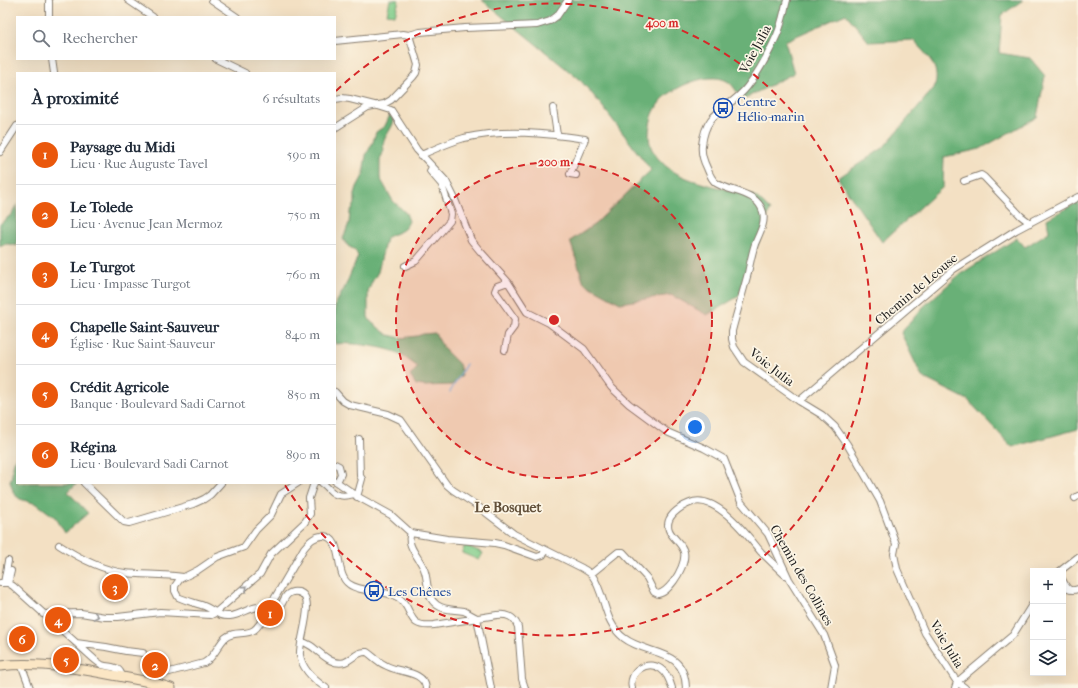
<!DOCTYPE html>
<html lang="fr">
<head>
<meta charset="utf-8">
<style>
  body { margin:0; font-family:"IM FELL French Canon",serif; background:#f6f6f7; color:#1f2937 }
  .controls { position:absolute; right:12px; bottom:12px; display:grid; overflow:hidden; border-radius:0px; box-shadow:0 4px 16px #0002 }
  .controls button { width:36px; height:36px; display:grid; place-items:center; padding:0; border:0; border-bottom:1px solid #e0e1e3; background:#fff; color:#1f2937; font:20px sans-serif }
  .you { position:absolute; left:695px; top:427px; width:14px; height:14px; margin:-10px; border:3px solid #fff; border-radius:50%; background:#1a73e8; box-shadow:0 0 0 6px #1a73e833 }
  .badge { display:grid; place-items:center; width:26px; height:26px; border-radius:50%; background:#ea580c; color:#fff; font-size:13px; font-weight:700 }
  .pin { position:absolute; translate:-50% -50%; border:2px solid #fff; box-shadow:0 1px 4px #0006 }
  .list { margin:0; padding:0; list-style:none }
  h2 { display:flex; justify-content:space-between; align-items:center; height:52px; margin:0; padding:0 16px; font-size:17px }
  h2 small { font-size:13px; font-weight:400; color:#747a83 }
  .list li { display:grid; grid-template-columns:26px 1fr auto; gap:12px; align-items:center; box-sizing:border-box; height:60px; padding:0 16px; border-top:1px solid #e0e1e3 }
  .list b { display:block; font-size:15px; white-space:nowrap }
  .list p { margin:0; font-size:13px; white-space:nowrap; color:#747a83 }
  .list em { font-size:13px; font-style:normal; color:#747a83 }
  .icon { flex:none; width:22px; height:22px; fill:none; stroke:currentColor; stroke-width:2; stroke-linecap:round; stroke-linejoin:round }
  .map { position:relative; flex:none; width:1078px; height:688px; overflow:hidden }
  .search { position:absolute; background:#fff; box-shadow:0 4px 16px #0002; left:16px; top:16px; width:320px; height:44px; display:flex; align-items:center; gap:10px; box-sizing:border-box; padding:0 14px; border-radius:0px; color:#747a83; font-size:15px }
  .panel { position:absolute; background:#fff; box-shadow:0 4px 16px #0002; left:16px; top:72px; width:320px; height:412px; border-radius:0px }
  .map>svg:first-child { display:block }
  .green { fill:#82cd8b; stroke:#4f7454 }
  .forest { fill:#69b077; stroke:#42664a }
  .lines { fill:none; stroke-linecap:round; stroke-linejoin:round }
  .stream { stroke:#6cb7e5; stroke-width:1.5 }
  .street-casing { stroke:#887e70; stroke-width:8 }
  .secondary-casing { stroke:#887e70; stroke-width:11 }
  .street { stroke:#fff; stroke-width:6 }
  .secondary { stroke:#fbe6c4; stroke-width:9 }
  .oneway { stroke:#999 }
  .ring { fill:none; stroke:#d62828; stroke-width:2; stroke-dasharray:7 5 }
  .labels { text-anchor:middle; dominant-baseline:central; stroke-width:3.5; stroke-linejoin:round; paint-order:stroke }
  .street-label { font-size:13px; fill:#1c1c1c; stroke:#fcf5e5 }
  .transit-label { font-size:13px; fill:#164399; stroke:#fcf5e5; text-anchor:start }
  .neighbourhood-label { font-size:14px; font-weight:bold; fill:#62503a; stroke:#fcf5e5 }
  .centre { fill:#d62828; stroke:#fcf5e5; stroke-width:2 }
  .ring-label { font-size:12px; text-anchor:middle; font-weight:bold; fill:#d62828; stroke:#fcf5e5; stroke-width:3.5; stroke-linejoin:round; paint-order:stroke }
</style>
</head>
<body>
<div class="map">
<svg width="1078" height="688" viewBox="0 0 1078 688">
  <rect width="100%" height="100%" fill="#fcf5e5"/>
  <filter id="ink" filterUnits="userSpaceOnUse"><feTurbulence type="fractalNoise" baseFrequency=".025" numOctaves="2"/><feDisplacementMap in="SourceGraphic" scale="8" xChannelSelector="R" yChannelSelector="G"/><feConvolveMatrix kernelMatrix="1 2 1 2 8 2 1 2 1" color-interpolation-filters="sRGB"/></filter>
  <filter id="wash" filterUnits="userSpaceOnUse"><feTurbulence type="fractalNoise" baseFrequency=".012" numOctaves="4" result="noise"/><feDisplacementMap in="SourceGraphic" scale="16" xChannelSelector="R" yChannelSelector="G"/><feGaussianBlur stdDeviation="0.9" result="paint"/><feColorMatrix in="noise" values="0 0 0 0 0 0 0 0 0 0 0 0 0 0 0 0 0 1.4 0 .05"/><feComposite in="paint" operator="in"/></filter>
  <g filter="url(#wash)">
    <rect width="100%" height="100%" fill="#f3e0c3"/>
    <path class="green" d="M 390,0 L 399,0 L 395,15 L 387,14 Z
      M 465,545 L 483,553 L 479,560 L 462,553 Z"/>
    <path class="forest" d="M 482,0 L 1023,0 L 1002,15 L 999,53 L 1030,58 L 1045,76 L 1037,117 L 980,149 L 944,157 L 943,187 L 882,242 L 838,178 L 883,148 L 934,88 C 942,66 926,55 913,40 L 869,42 L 846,14 L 785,41 L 794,73 L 742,100 C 738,94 733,84 727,81 C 709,71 673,87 661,101 C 651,112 646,133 651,147 C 652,150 655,154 657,157 C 675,180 707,184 733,191 C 740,192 749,193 754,196 C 760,199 765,206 770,210 L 739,296 L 707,315 L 671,295 L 620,303 L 584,283 L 570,241 L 595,224 L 651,170 L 599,102 L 581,81 Z
      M 390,115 L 394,120 C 392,131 380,139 384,150 L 380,160 L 380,178 L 393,201 L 406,213 L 409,221 C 404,234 396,231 386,238 L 378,272 L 372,282 L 368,292 L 368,317 L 371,322 L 388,335 L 401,338 L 417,336 L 423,334 L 435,333 L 444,349 L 459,364 L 462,375 L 452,385 L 424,386 L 416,385 L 410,376 L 418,367 C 412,363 406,358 400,354 C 388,347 349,342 335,344 L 335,305 L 345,287 L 358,256 L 355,250 L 348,246 L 343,239 L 349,223 L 350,212 L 355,204 L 355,194 L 357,187 L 364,174 L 364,167 L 366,155 L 373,142 L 376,132 L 385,126 Z
      M 1078,202 L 1078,429 L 1012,447 L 968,400 L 922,377 L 901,333 L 923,307 L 959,275 L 1017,238 L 1025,247 L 1049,232 L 1047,219 Z
      M 17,204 L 17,246 C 12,244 5,243 0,246 L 0,224 L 12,214 Z
      M 17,456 L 17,483 L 77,483 L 68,492 L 88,513 L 65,533 L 56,518 L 37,504 L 20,499 L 14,494 L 10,481 C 14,473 11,463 17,456 Z"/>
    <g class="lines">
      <path class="stream" d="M 450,392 L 466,364"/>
    </g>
  </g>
  <g filter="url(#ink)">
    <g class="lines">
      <g class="street-casing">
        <path id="street" d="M 128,0 L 153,17
          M 212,0 L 237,17
          M 787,0 C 784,11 782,24 777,35 C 769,53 759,72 747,87 C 728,111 706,109 702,145 C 701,153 703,160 707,168 C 709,173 711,179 716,183 C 732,193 757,191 763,212 C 766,223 759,234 755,244 C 752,253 750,263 748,273 C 743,292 737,312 732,331 L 732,339 L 734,347 L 744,362 L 799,401 L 822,415 L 835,427 L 847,444 L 880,501 L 896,544 L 894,554 L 897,569 L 925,633 L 957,682 L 965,688
          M 49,17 L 49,1
          M 335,41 L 403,34 L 409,35 L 420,32 L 465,28 L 537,25 L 550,21 L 557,16 L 568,0
          M 52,59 L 54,73
          M 216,59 L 245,73
          M 335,99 L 342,98 L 350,99 L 378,106 L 391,110 L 417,150 L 446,181 L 454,197 L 471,240 L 480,251 L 508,282 L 527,312 L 549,323 L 584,349 L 611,387 L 629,404 L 667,432 L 704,448 L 724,459 L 741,502 L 768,534 L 789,579 L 824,635 L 835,665 L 831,688
          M 553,108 L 557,135
          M 335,128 L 368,107 L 384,104 L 391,100 L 413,77 L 416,73 L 418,65 L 409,35
          M 0,152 L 17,126
          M 421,155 C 435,149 450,142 464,138 C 503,129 546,133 585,139 L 570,174 L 576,175
          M 964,181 L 981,175 L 984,177 L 1021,216 L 1030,223
          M 405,266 L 416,261 L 450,221 L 451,214 L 442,185 L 430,171 L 432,167
          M 505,350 L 508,335 L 514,327 L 515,319 L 495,291 L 497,286 L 508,282
          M 335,392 L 343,401 L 350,405 L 388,414 L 401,420 L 447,485 L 453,490 L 476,505 L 514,534 L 582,568 C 585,570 589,572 592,575 C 606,595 603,622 624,638 C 647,656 685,647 686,688
          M 799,401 L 954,269 L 1016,230 L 1078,197
          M 335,464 L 339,466 L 341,474 L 337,482 L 335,481
          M 337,482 L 360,498 L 391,515 L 411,533 L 447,539 L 495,543 L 504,545 L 537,557 L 543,555 L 545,550
          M 84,483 L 124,522 L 129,523 L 193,504 L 204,499 L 210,495 L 221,483
          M 322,483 C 326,485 328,489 332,492 C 338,497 347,496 354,494
          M 357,497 L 362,479 L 360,476 L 359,439
          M 1075,498 L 1078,496
          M 411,533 C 405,545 420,558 424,569 C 429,581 425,597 437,605 C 445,611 455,609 464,611 C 468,613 473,616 477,618
          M 59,545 C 79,558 101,570 125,573 C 144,575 164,574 183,577
          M 1060,571 L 1078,557
          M 591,574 L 618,552 L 623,552 L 647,578 L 654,592 L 658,594 C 665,593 670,586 674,581 C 679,574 686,561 684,552 C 682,543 672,538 669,530 C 664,517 680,507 690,503 C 715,492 747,535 761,552 C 769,560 777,567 785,575
          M 1063,581 C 1067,589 1069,592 1078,589
          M 0,583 L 8,583 L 13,586 L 94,659 C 96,661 99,663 102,665 C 111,668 120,665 122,677
          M 4,583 L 8,561
          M 8,583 L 11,571
          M 267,610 C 256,601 244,615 230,616 C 217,617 215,610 204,606 C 196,603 186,601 178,597 L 175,591 L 175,586 L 180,579 L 198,570 L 217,557 L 244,547 L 256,530 L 271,515 L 281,494 L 298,483
          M 43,614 L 81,613 L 105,617 L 118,617 L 160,612 L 211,615 L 215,613 L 260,574 L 271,554 L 305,522 L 310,514 L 309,498 L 314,483
          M 264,616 C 286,620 278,588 298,592 C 318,596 298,641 300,655 C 302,669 314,680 326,688
          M 477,618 L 491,688
          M 301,641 C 306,643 311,645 315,649 C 323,655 333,666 345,662 C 353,659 357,651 367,652 C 373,656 378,662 385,665 C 397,673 424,670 426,688
          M 76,643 L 106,647 L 126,651 L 143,653
          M 21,664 L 30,688
          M 153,688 L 154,680 L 158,675 L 204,663 C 215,657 217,646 225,638 C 234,630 245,636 254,630 C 262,624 266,612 271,604 C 282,586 293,567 304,548 C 309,542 315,535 324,536 C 344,538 334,574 349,584 C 361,593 385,589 399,598 C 415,610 405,628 434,625 L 497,615 C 507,614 514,616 518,627 L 522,679 L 525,688
          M 632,688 C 628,672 647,659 661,669 C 667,673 670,681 672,688
          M 955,688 L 957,682 L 1013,635 L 1033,603"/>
      </g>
      <g class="secondary-casing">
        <path id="secondary" d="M 0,666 C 50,660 105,674 154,683 L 171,688"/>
      </g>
      <use href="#street" class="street"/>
      <use href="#secondary" class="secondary"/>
    </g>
    <defs><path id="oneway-chevron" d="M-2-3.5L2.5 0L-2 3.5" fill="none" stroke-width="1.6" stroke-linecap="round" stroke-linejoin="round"/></defs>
    <g class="oneway">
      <use href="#oneway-chevron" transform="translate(245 588) rotate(-42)"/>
      <use href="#oneway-chevron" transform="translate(96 616) rotate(10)"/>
    </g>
  </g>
  <circle cx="554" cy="320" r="158" fill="#d62828" fill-opacity=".12"/>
  <g class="ring">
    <circle cx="554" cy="320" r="158"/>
    <path d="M336 91A316 316 0 1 1 285 485"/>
  </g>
  <defs>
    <g id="bus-ring" transform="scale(1)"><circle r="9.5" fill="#fcf5e5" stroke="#1a4fb4" stroke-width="1.5"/><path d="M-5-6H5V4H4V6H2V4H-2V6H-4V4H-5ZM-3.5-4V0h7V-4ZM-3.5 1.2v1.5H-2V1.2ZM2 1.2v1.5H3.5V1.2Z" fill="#1a4fb4"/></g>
  </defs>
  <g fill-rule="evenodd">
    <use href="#bus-ring" x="723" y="108"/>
    <use href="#bus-ring" x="374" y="591"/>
  </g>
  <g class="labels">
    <g class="street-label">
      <text transform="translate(755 49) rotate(-62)">Voie Julia</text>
      <text transform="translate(916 289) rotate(-40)">Chemin de Leouse</text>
      <text transform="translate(772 367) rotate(38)">Voie Julia</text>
      <text transform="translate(802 575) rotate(60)">Chemin des Collines</text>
      <text transform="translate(947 644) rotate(59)">Voie Julia</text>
    </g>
    <g class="transit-label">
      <text x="737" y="101">Centre<tspan x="737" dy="15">Hélio-marin</tspan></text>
      <text x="388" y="591">Les Chênes</text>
    </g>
    <g class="neighbourhood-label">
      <text x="508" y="507">Le Bosquet</text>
    </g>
  </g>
  <circle cx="554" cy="320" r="6" class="centre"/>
  <g class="ring-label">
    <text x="662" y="27">400 m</text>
    <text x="554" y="166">200 m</text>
  </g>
</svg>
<div class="controls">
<button>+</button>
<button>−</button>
<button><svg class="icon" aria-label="layers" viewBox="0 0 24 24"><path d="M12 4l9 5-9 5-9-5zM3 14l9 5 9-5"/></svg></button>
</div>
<div class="you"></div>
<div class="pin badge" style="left:270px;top:613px">1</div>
<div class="pin badge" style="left:155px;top:665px">2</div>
<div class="pin badge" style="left:115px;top:587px">3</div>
<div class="pin badge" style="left:58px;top:620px">4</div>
<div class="pin badge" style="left:66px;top:660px">5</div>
<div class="pin badge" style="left:22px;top:639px">6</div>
<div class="search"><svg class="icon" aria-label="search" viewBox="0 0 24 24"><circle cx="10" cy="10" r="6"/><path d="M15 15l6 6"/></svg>Rechercher</div>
<section class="panel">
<h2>À proximité<small>6 résultats</small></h2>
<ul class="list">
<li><span class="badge">1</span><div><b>Paysage du Midi</b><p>Lieu · Rue Auguste Tavel</p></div><em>590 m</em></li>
<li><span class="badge">2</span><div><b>Le Tolede</b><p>Lieu · Avenue Jean Mermoz</p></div><em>750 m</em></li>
<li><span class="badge">3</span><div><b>Le Turgot</b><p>Lieu · Impasse Turgot</p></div><em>760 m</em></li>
<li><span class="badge">4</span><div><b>Chapelle Saint-Sauveur</b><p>Église · Rue Saint-Sauveur</p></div><em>840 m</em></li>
<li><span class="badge">5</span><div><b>Crédit Agricole</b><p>Banque · Boulevard Sadi Carnot</p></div><em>850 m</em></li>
<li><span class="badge">6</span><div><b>Régina</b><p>Lieu · Boulevard Sadi Carnot</p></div><em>890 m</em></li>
</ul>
</section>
</div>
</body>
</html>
